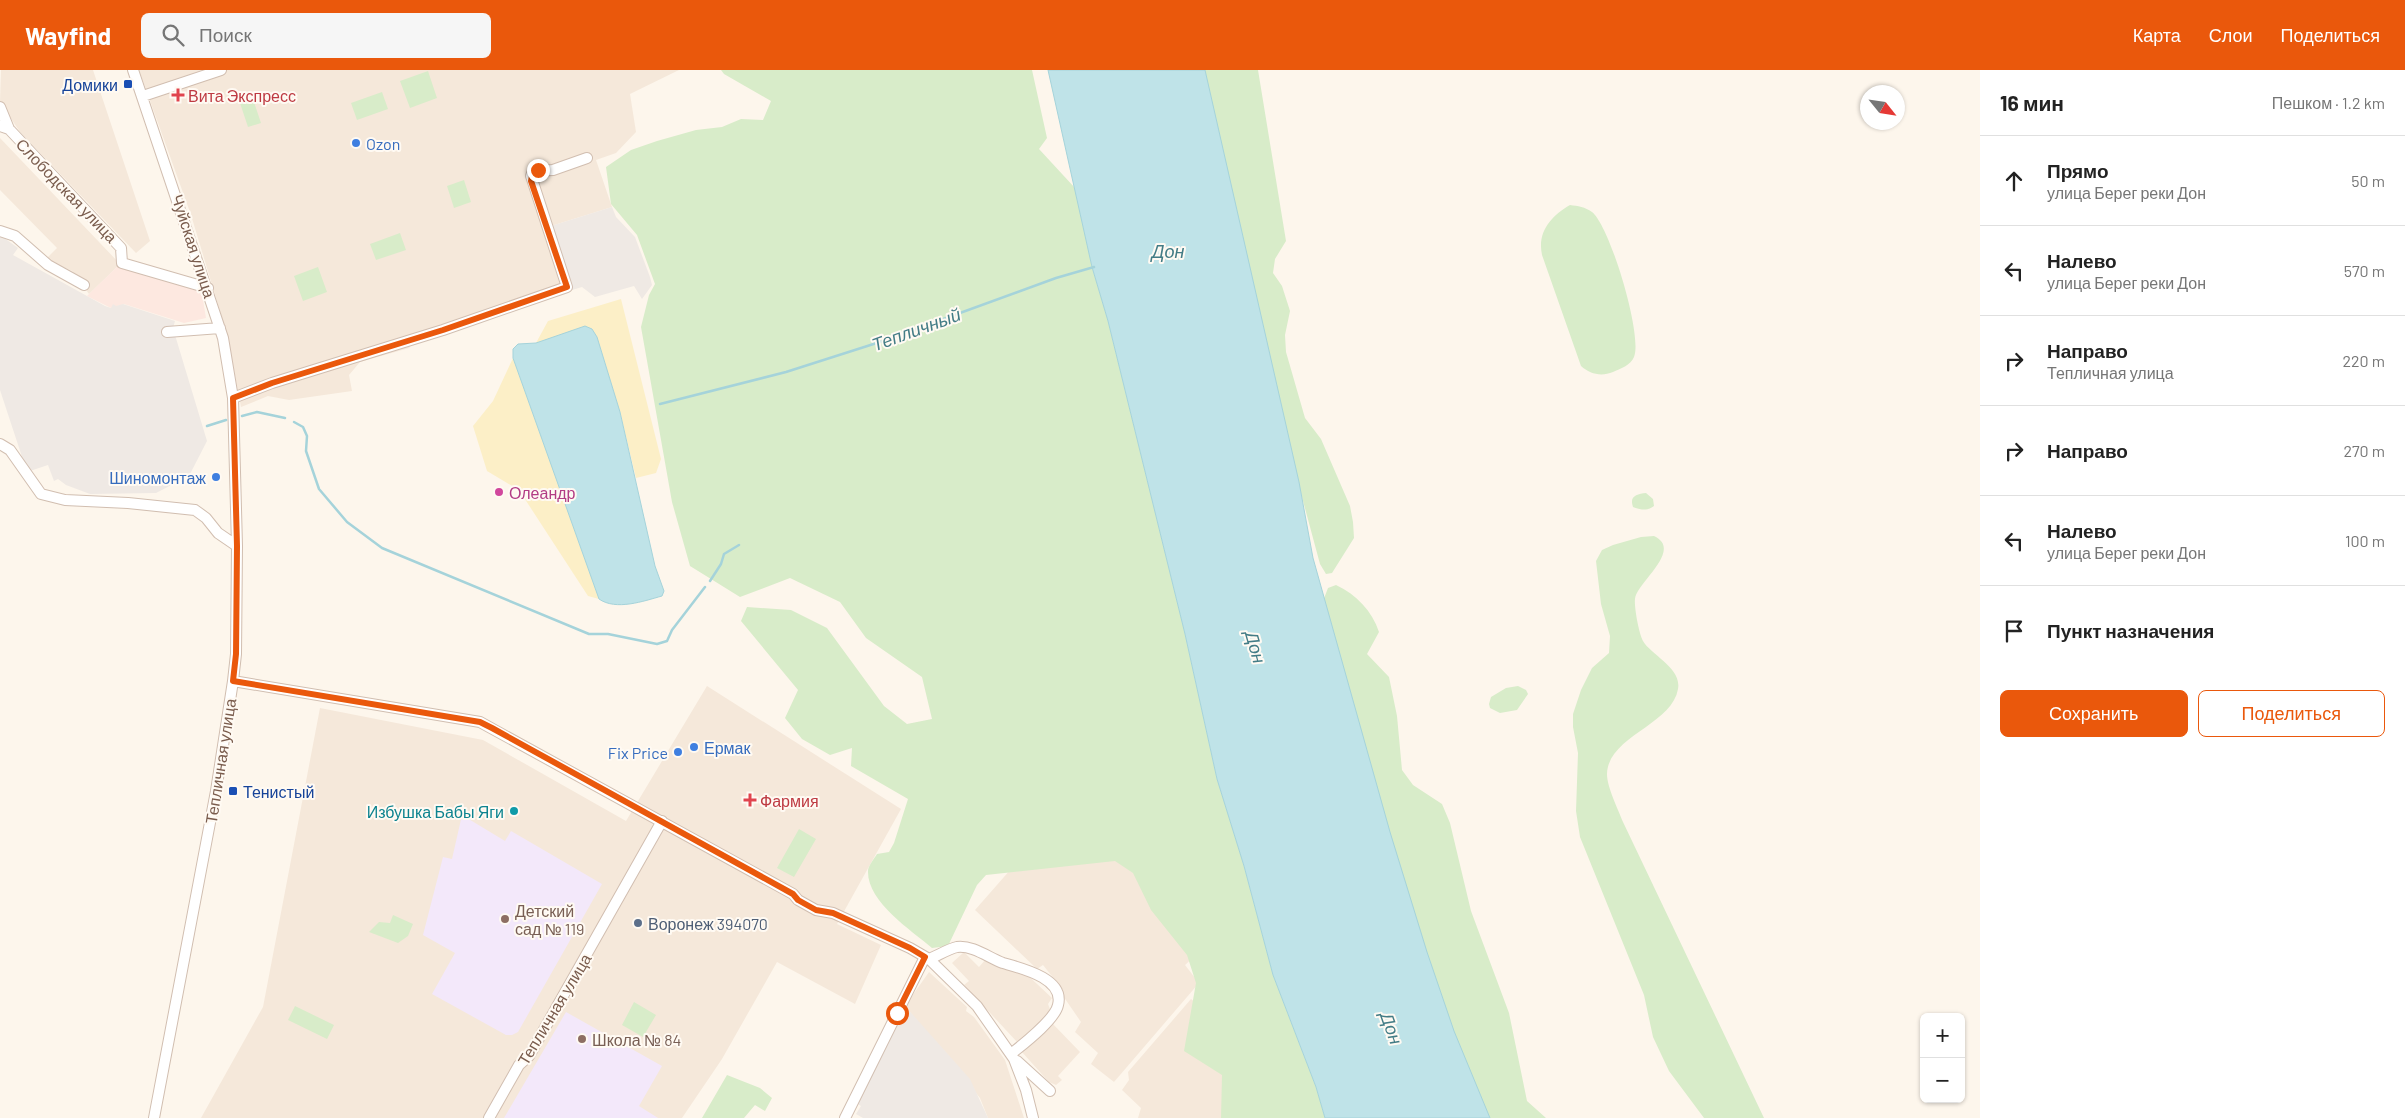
<!DOCTYPE html>
<html lang="ru">
<head>
<meta charset="utf-8">
<style>
  body { margin:0; font-family:Barlow,sans-serif; background:#f6f6f6; color:#222 }
  .controls { position:absolute; right:15px; bottom:15px; display:grid; overflow:hidden; border-radius:8px; box-shadow:0 1px 4px #0004 }
  .controls button { width:45px; height:45px; display:grid; place-items:center; padding:0; border:0; border-bottom:1px solid #e0e0e0; background:#fff; color:#222; font:25px sans-serif }
  .compass { position:absolute; left:1860px; top:15px; width:45px; height:45px; border-radius:50%; background:#fff; box-shadow:0 1px 4px #0004; rotate:120deg }
  .stop { position:absolute; width:15px; height:15px; margin:-11px; border:4px solid #ea580c; border-radius:50%; background:#fff }
  .stop.end { background:#ea580c; border-color:#fff; box-shadow:0 1px 5px #0008 }
  .list { margin:0; padding:0; list-style:none }
  h2 { display:flex; justify-content:space-between; align-items:center; height:65px; margin:0; padding:0 20px; font-size:21px }
  h2 small { font-size:16px; font-weight:400; color:#767676 }
  .list li { display:grid; grid-template-columns:32px 1fr auto; gap:15px; align-items:center; box-sizing:border-box; height:90px; padding:0 20px; border-top:1px solid #e0e0e0 }
  .list b { display:block; font-size:19px; white-space:nowrap }
  .list p { margin:0; font-size:16px; white-space:nowrap; color:#767676 }
  .list em { font-size:16px; font-style:normal; color:#767676 }
  .actions { display:flex; gap:10px; padding:15px 20px }
  .actions a { flex:1; padding:11px 0; border:1px solid #ea580c; border-radius:8px; text-align:center; font-size:18px; color:#ea580c }
  .actions .main { background:#ea580c; color:#fff }
  .icon { flex:none; width:28px; height:28px; fill:none; stroke:currentColor; stroke-width:2; stroke-linecap:round; stroke-linejoin:round }
  .map { position:relative; flex:none; width:1980px; height:1048px; overflow:hidden }
  header { display:flex; align-items:center; gap:30px; box-sizing:border-box; height:70px; padding:0 25px; background:#ea580c; color:#fff }
  header strong { font-size:24px }
  nav { display:flex; gap:28px; margin-inline-start:auto; font-size:18px }
  .search { width:350px; height:45px; background:#f6f6f6; display:flex; align-items:center; gap:12px; box-sizing:border-box; padding:0 18px; border-radius:8px; color:#767676; font-size:19px }
  main { display:flex }
  aside { flex:1; background:#fff }
  .map>svg:first-child { display:block }
  .residential { fill:#f5e8da }
  .commercial { fill:#fde8e0 }
  .industrial { fill:#efe9e4 }
  .education { fill:#f3e8fa }
  .green { fill:#d8ecc9 }
  .sand { fill:#fcefc7 }
  .water { fill:#bfe3e8; stroke:#a5d3da }
  .lines { fill:none; stroke-linecap:round; stroke-linejoin:round }
  .stream { stroke:#a5d3da; stroke-width:2.5 }
  .minor-casing { stroke:#d1beb0; stroke-width:12 }
  .minor { stroke:#fff; stroke-width:10 }
  .route { stroke:#ea580c; stroke-width:6 }
  .transit-dot { fill:#1a4fb4; stroke:#fffaf3; stroke-width:2 }
  .health-dot { fill:#e0444e; stroke:#fffaf3; stroke-width:2 }
  .shop-dot { fill:#3f7fe0; stroke:#fffaf3; stroke-width:2 }
  .hotel-dot { fill:#d1479c; stroke:#fffaf3; stroke-width:2 }
  .culture-dot { fill:#0f9aa8; stroke:#fffaf3; stroke-width:2 }
  .education-dot { fill:#8d6e63; stroke:#fffaf3; stroke-width:2 }
  .service-dot { fill:#5c6f8a; stroke:#fffaf3; stroke-width:2 }
  .labels { text-anchor:middle; dominant-baseline:central; stroke-width:4; stroke-linejoin:round; paint-order:stroke }
  .transit-label { font-size:16px; fill:#164399; stroke:#fffaf3; text-anchor:end }
  .health-label { font-size:16px; fill:#be3a42; stroke:#fffaf3; text-anchor:start }
  .shop-label { font-size:16px; fill:#366cbe; stroke:#fffaf3; text-anchor:start }
  .street-label { font-size:16px; fill:#7a5c4d; stroke:#fffaf3 }
  .hotel-label { font-size:16px; fill:#b23c85; stroke:#fffaf3; text-anchor:start }
  .culture-label { font-size:16px; fill:#0d838f; stroke:#fffaf3; text-anchor:end }
  .education-label { font-size:16px; fill:#785e54; stroke:#fffaf3; text-anchor:start }
  .service-label { font-size:16px; fill:#4e5e75; stroke:#fffaf3; text-anchor:start }
  .water-label { font-size:18px; font-style:italic; fill:#437c86; stroke:#fffaf3 }
</style>
</head>
<body>
<header>
<strong>Wayfind</strong>
<div class="search"><svg class="icon" aria-label="search" viewBox="0 0 24 24"><circle cx="10" cy="10" r="6"/><path d="M15 15l6 6"/></svg>Поиск</div>
<nav><a>Карта</a><a>Слои</a><a>Поделиться</a></nav>
</header>
<main>
<div class="map">
<svg width="1980" height="1048" viewBox="0 0 1980 1048">
  <rect width="100%" height="100%" fill="#fdf6ec"/>
  <path class="residential" d="M 1,0 L 93,0 L 150,171 L 136,183 L 20,62 L 0,32 Z
    M 139,0 L 679,0 L 630,24 L 636,62 L 616,83 L 596,90 L 612,137 L 551,156 L 572,220 L 412,274 L 409,278 L 360,292 L 349,305 L 352,321 L 289,330 L 268,326 L 241,337 L 228,268 L 191,145 Z
    M 0,68 L 120,194 L 89,224 L 72,201 L 46,189 L 57,178 L 0,120 Z
    M 707,616 L 901,739 L 837,854 L 881,875 L 855,934 L 777,892 L 722,989 L 682,1048 L 201,1048 L 263,937 L 320,638 L 483,670 L 626,751 Z
    M 1124,783 L 1195,886 L 1185,895 L 1199,913 L 1114,1012 L 1091,994 L 1098,983 L 1075,962 L 1081,952 L 1061,923 L 1063,920 L 1043,895 L 1037,899 L 975,840 L 1011,799 Z
    M 964,882 L 979,897 L 986,889 L 1021,899 L 1052,928 L 1048,934 L 1051,942 L 1019,974 L 964,915 L 969,911 L 952,893 Z
    M 929,902 L 967,937 L 966,941 L 974,947 L 1005,990 L 1024,1048 L 988,1048 L 980,1028 L 905,936 Z
    M 1191,929 L 1207,942 L 1222,990 L 1229,1048 L 1138,1048 L 1141,1038 L 1122,1020 L 1129,1010 L 1128,1002 Z
    M 1051,952 L 1080,982 L 1058,1006 L 1062,1010 L 1056,1015 L 1049,1012 L 1021,981 Z"/>
  <path class="commercial" d="M 120,194 L 201,218 L 206,248 L 184,253 L 124,234 L 111,238 L 87,226 Z"/>
  <path class="industrial" d="M 612,137 L 616,147 L 635,167 L 650,207 L 652,215 L 642,229 L 634,216 L 595,227 L 582,217 L 572,220 L 563,194 L 551,156 Z
    M 0,165 L 18,178 L 13,185 L 105,236 L 111,238 L 113,234 L 116,236 L 123,234 L 175,251 L 173,258 L 175,265 L 207,371 L 189,406 L 156,423 L 90,424 L 66,415 L 58,409 L 54,411 L 48,395 L 27,402 L 0,320 Z
    M 905,936 L 970,1009 L 988,1048 L 863,1048 L 856,1044 L 861,1036 L 856,1033 Z"/>
  <path class="education" d="M 462,745 L 505,771 L 511,761 L 602,814 L 518,962 L 512,965 L 506,965 L 432,924 L 455,883 L 423,865 L 443,787 L 452,789 Z
    M 566,942 L 662,996 L 639,1036 L 658,1048 L 504,1048 Z"/>
  <path class="green" d="M 721,0 L 1032,0 L 1047,68 L 1039,79 L 1075,118 L 1092,197 L 1108,251 L 1185,564 L 1217,709 L 1244,796 L 1273,905 L 1316,1017 L 1325,1048 L 1221,1048 L 1222,1005 L 1184,981 L 1196,913 L 1187,885 L 1151,840 L 1133,803 L 1115,791 L 986,805 L 977,815 L 948,876 L 932,878 C 911,860 867,832 868,801 C 868,796 874,789 877,784 L 889,782 L 894,773 L 908,729 L 851,696 L 852,678 L 830,685 L 802,669 L 785,648 L 798,620 L 741,551 L 747,537 L 791,540 L 827,558 L 884,636 L 907,654 L 932,649 L 922,607 L 866,568 L 840,532 L 790,508 L 740,527 L 690,496 L 672,432 L 641,257 L 649,225 L 655,214 L 637,165 L 611,134 L 606,97 L 631,80 L 657,71 L 696,60 L 722,57 L 741,49 L 763,50 L 771,31 L 724,4 Z
    M 1203,0 L 1258,0 L 1286,171 L 1275,189 L 1273,203 L 1282,216 L 1290,241 L 1285,265 L 1286,282 L 1305,348 L 1321,369 L 1350,436 L 1353,452 L 1354,468 L 1332,503 L 1326,504 L 1320,494 L 1268,301 Z
    M 428,1 L 437,28 L 410,38 L 400,11 Z
    M 382,22 L 388,39 L 357,50 L 351,33 Z
    M 253,29 L 261,53 L 248,57 L 240,33 Z
    M 464,110 L 471,132 L 454,138 L 447,116 Z
    M 1570,135 C 1578,136 1585,137 1592,142 C 1610,156 1643,266 1634,287 C 1631,295 1620,299 1613,302 C 1601,307 1590,304 1581,296 L 1542,185 C 1537,162 1551,146 1570,135 Z
    M 400,163 L 406,180 L 376,190 L 370,174 Z
    M 318,197 L 327,222 L 303,231 L 294,206 Z
    M 1646,423 L 1653,429 L 1654,436 C 1648,441 1640,440 1633,437 C 1629,426 1637,424 1646,423 Z
    M 1654,466 C 1684,480 1636,513 1635,529 C 1634,537 1639,564 1643,571 C 1651,585 1682,598 1678,619 C 1672,655 1608,666 1607,704 C 1607,717 1618,739 1623,752 L 1764,1048 L 1704,1048 L 1669,1001 L 1653,967 L 1644,925 L 1580,767 L 1576,741 L 1578,683 L 1573,657 L 1573,644 L 1581,620 L 1592,598 L 1609,583 L 1610,566 L 1601,534 L 1596,491 L 1602,480 L 1613,475 L 1641,467 Z
    M 1336,515 C 1357,525 1372,541 1379,562 L 1367,584 L 1389,607 L 1397,646 L 1402,700 L 1413,715 L 1442,734 L 1450,753 L 1471,841 L 1509,943 L 1527,1031 L 1546,1048 L 1486,1048 L 1417,866 L 1323,531 L 1328,518 Z
    M 1518,616 L 1526,620 L 1528,624 L 1517,640 L 1500,643 L 1490,638 L 1489,634 L 1491,627 L 1506,618 Z
    M 799,759 L 816,769 L 794,807 L 777,798 Z
    M 393,845 L 413,854 L 408,866 L 398,873 L 369,862 L 379,852 L 390,853 Z
    M 634,932 L 656,945 L 643,967 L 622,955 Z
    M 295,936 L 334,955 L 327,969 L 288,950 Z
    M 727,1005 L 760,1018 L 772,1028 L 765,1041 L 755,1035 L 744,1048 L 702,1048 Z"/>
  <path class="sand" d="M 621,229 L 661,389 L 656,403 L 636,408 L 620,342 L 597,267 L 592,259 L 536,273 L 548,251 Z
    M 513,288 L 599,529 L 588,526 L 519,420 L 487,401 L 473,356 L 493,331 Z"/>
  <path class="water" d="M 1048,0 L 1205,0 L 1299,412 L 1313,488 L 1390,762 L 1427,882 L 1454,961 L 1490,1048 L 1325,1048 L 1316,1017 L 1273,905 L 1244,796 L 1217,709 L 1185,564 L 1108,251 L 1092,197 Z
    M 585,256 L 592,259 L 597,267 L 620,342 L 655,496 L 664,521 L 662,526 C 644,531 616,541 599,529 L 513,288 L 513,279 L 518,274 L 536,273 Z"/>
  <g class="lines">
    <path class="stream" d="M 660,334 L 786,302 L 883,271 L 1056,208 L 1094,197
      M 242,346 L 257,342 L 285,348
      M 294,352 L 303,357 L 307,366 L 306,381 L 319,419 L 347,452 L 382,478 L 589,564 L 608,564 L 657,574 L 667,571 L 672,560 L 705,517
      M 207,356 L 226,350
      M 710,511 L 721,494 L 724,484 L 739,475"/>
    <g class="minor-casing">
      <path id="minor" d="M 133,0 L 223,268 L 233,328 L 237,476 L 236,584 L 233,611 L 216,721 L 154,1048
        M 143,26 L 221,0
        M 0,37 L 9,59
        M 0,56 L 9,59 L 121,178 L 122,193 L 208,218
        M 0,161 L 15,166 L 48,195 L 84,215
        M 167,262 L 220,258
        M 233,328 L 272,313 L 443,260 L 567,217 L 531,106 L 533,101 L 553,100 L 587,88
        M 0,374 L 10,380 L 41,424 L 65,430 L 128,433 L 195,440 L 206,448 L 218,463 L 237,476
        M 233,611 L 480,652 L 793,824 L 798,830 L 816,840 L 833,843 L 910,878 L 929,889 L 977,936 L 1014,989 L 1026,1020 L 1033,1048
        M 929,889 C 937,886 948,879 957,877 C 973,875 989,888 1003,893 C 1020,898 1065,908 1058,935 C 1055,950 1022,975 1011,984
        M 1017,991 L 1050,1021
        M 489,1048 L 519,995 L 529,986 L 662,751
        M 845,1048 L 925,887"/>
    </g>
    <use href="#minor" class="minor"/>
  </g>
  <g class="lines">
    <path class="route" d="M 538,100 L 533,101 L 531,111 L 567,217 L 443,260 L 272,313 L 233,328 L 237,476 L 236,584 L 233,611 L 480,652 L 492,658 L 793,824 L 798,830 L 816,840 L 833,843 L 910,878 L 925,887 L 897,943"/>
  </g>
  <g class="transit-dot">
    <rect x="123" y="9" width="10" height="10" rx="2.5"/>
    <rect x="228" y="716" width="10" height="10" rx="2.5"/>
  </g>
  <g class="health-dot">
    <path d="M175.5 17.5h5v5h5v5h-5v5h-5v-5h-5v-5h5z"/>
    <path d="M747.5 722.5h5v5h5v5h-5v5h-5v-5h-5v-5h5z"/>
  </g>
  <g class="shop-dot">
    <circle cx="356" cy="73" r="5"/>
    <circle cx="216" cy="407" r="5"/>
    <circle cx="694" cy="677" r="5"/>
    <circle cx="678" cy="682" r="5"/>
  </g>
  <circle class="hotel-dot" cx="499" cy="422" r="5"/>
  <circle class="culture-dot" cx="514" cy="741" r="5"/>
  <g class="education-dot">
    <circle cx="505" cy="849" r="5"/>
    <circle cx="582" cy="969" r="5"/>
  </g>
  <circle class="service-dot" cx="638" cy="853" r="5"/>
  <g class="labels">
    <g class="transit-label">
      <text x="118" y="14">Домики</text>
      <text x="243" y="721" text-anchor="start">Тенистый</text>
    </g>
    <g class="health-label">
      <text x="188" y="25">Вита Экспресс</text>
      <text x="760" y="730">Фармия</text>
    </g>
    <g class="shop-label">
      <text x="366" y="73">Ozon</text>
      <text x="206" y="407" text-anchor="end">Шиномонтаж</text>
      <text x="704" y="677">Ермак</text>
      <text x="668" y="682" text-anchor="end">Fix Price</text>
    </g>
    <g class="street-label">
      <text transform="translate(67 120) rotate(46)">Слободская улица</text>
      <text transform="translate(194 176) rotate(72)">Чуйская улица</text>
      <text transform="translate(220 691) rotate(-81)">Тепличная улица</text>
      <text transform="translate(554 939) rotate(-59)">Тепличная улица</text>
    </g>
    <g class="hotel-label">
      <text x="509" y="422">Олеандр</text>
    </g>
    <g class="culture-label">
      <text x="504" y="741">Избушка Бабы Яги</text>
    </g>
    <g class="education-label">
      <text x="515" y="840">Детский<tspan x="515" dy="18">сад № 119</tspan></text>
      <text x="592" y="969">Школа № 84</text>
    </g>
    <g class="service-label">
      <text x="648" y="853">Воронеж 394070</text>
    </g>
    <g class="water-label">
      <text x="1168" y="181">Дон</text>
      <text transform="translate(916 259) rotate(-20)">Тепличный</text>
      <text transform="translate(1256 577) rotate(74)">Дон</text>
      <text transform="translate(1392 958) rotate(70)">Дон</text>
    </g>
  </g>
</svg>
<div class="controls">
<button>+</button>
<button>−</button>
</div>
<svg class="compass" viewBox="-18 -18 36 36"><path d="M0-13l5 13h-10z" fill="#e53935"/><path d="M0 13l5-13h-10z" fill="#767676"/></svg>
<div class="stop" style="left:897px;top:943px"></div>
<div class="stop end" style="left:538px;top:100px"></div>
</div>
<aside>
<h2>16 мин<small>Пешком · 1.2 km</small></h2>
<ul class="list">
<li><svg class="icon" aria-label="ahead" viewBox="0 0 24 24"><path d="M12 20V5M6 11l6-6 6 6"/></svg><div><b>Прямо</b><p>улица Берег реки Дон</p></div><em>50 m</em></li>
<li><svg class="icon" aria-label="left" viewBox="0 0 24 24"><path d="M17 20v-9H6M10 6l-5 5 5 5"/></svg><div><b>Налево</b><p>улица Берег реки Дон</p></div><em>570 m</em></li>
<li><svg class="icon" aria-label="right" viewBox="0 0 24 24"><path d="M7 20v-9h11M14 6l5 5-5 5"/></svg><div><b>Направо</b><p>Тепличная улица</p></div><em>220 m</em></li>
<li><svg class="icon" aria-label="right" viewBox="0 0 24 24"><path d="M7 20v-9h11M14 6l5 5-5 5"/></svg><div><b>Направо</b></div><em>270 m</em></li>
<li><svg class="icon" aria-label="left" viewBox="0 0 24 24"><path d="M17 20v-9H6M10 6l-5 5 5 5"/></svg><div><b>Налево</b><p>улица Берег реки Дон</p></div><em>100 m</em></li>
<li><svg class="icon" aria-label="arrive" viewBox="0 0 24 24"><path d="M6 21V4h12l-3 4 3 4H6"/></svg><div><b>Пункт назначения</b></div></li>
</ul>
<div class="actions"><a class="main">Сохранить</a><a>Поделиться</a></div>
</aside>
</main>
</body>
</html>
